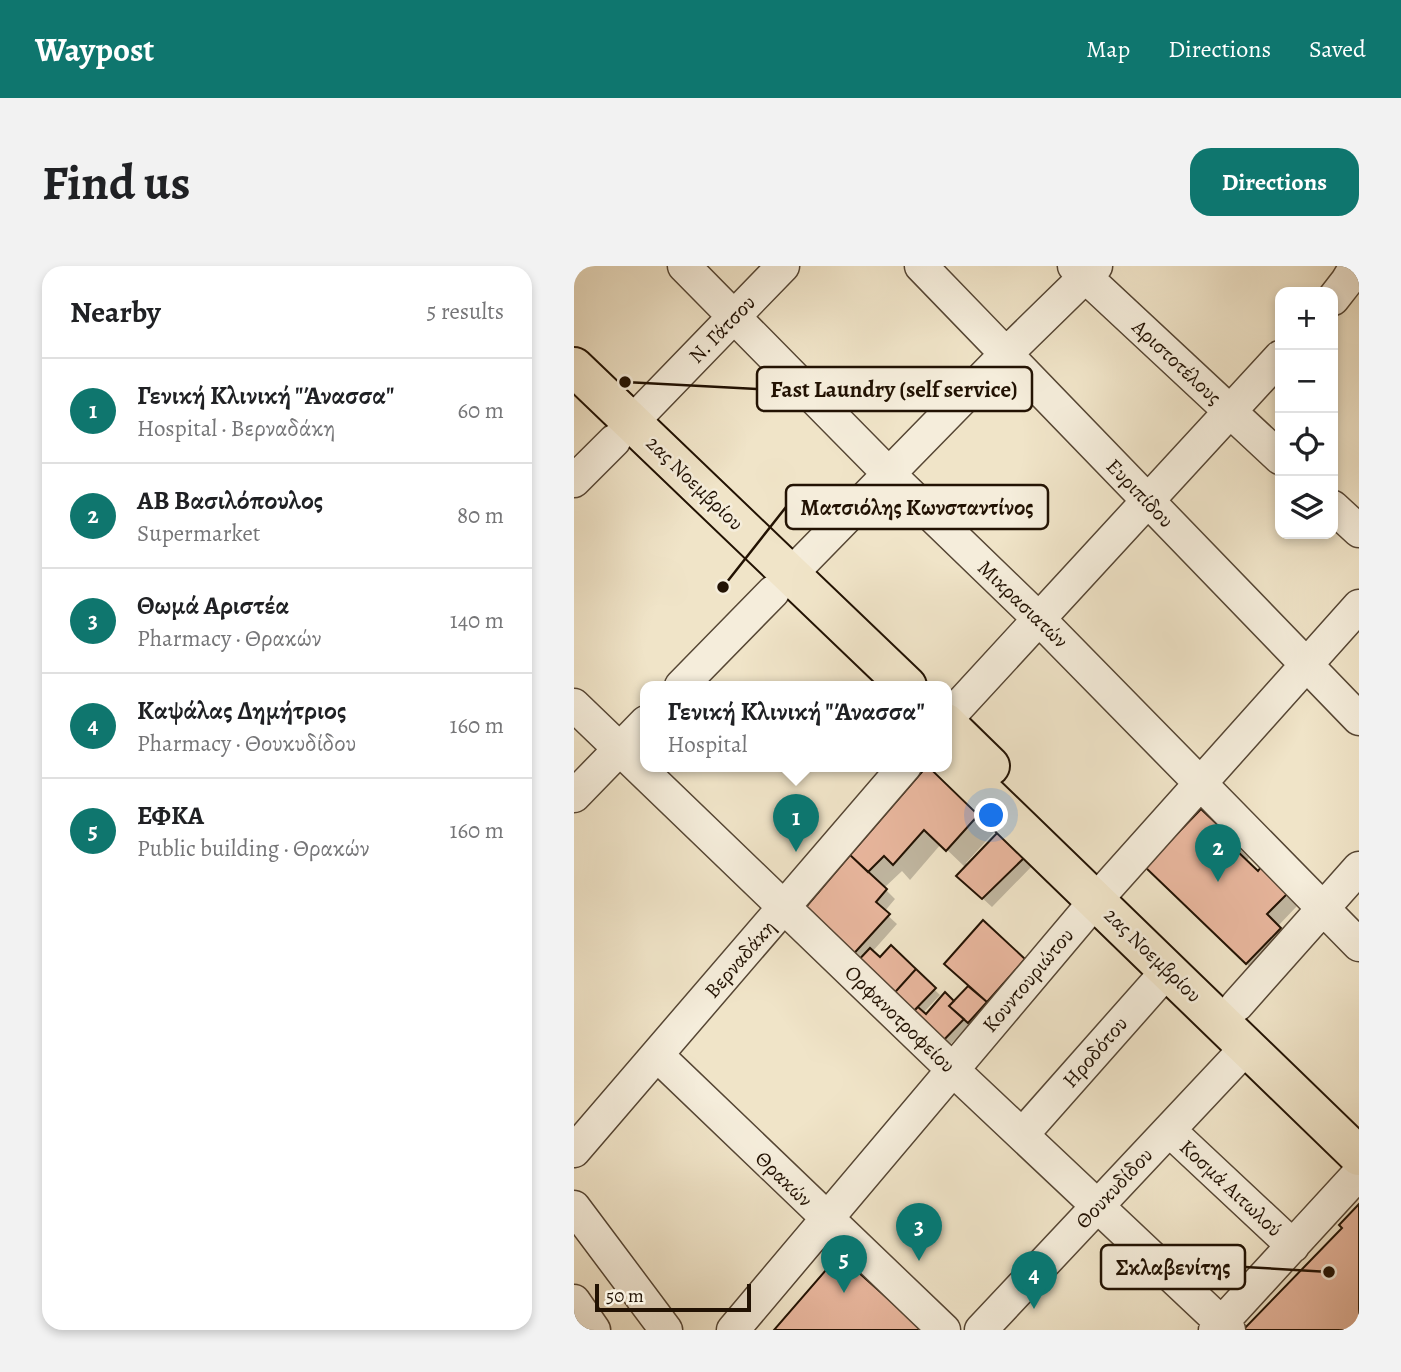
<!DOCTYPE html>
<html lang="en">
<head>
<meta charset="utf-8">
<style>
  body { margin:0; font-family:Alegreya,serif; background:#f2f2f2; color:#202124 }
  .controls { position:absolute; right:21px; top:21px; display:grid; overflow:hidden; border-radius:14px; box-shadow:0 4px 10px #0003 }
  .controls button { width:63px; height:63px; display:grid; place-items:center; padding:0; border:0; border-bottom:2px solid #e0e0e0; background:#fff; color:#202124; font:35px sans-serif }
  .scale { position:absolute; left:21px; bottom:18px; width:156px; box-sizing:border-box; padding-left:7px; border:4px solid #221203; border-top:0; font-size:19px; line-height:24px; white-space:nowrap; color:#221203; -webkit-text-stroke:5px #f5eddb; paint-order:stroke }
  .you { position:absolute; left:418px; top:550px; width:24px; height:24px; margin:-18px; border:5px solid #fff; border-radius:50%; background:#1a73e8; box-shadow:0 0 0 10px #1a73e833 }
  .badge { display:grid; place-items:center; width:46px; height:46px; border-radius:50%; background:#0f766e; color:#fff; font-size:23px; font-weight:700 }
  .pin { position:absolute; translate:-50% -58px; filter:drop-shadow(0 2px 4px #0008) }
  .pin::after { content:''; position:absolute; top:37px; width:24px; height:21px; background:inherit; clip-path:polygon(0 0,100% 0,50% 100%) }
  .popup { position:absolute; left:66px; top:415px; width:312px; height:91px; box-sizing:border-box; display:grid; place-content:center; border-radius:14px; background:#fff; filter:drop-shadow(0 2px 5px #0005); font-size:23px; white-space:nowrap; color:#757577 }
  .popup b { font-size:26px; color:#202124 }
  .popup::after { content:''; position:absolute; left:50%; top:100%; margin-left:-14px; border:14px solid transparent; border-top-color:#fff }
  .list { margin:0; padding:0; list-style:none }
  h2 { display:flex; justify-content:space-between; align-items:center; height:91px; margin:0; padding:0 28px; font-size:30px }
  h2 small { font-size:23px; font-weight:400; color:#757577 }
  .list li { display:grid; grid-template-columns:46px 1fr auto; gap:21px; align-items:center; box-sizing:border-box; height:105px; padding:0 28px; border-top:2px solid #e0e0e0 }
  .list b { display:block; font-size:26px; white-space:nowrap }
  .list p { margin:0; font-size:23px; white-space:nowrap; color:#757577 }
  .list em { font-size:23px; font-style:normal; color:#757577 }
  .icon { flex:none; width:38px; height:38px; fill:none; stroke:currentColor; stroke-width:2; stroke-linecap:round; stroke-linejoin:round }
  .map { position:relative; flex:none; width:785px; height:1064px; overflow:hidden; border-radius:21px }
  header { display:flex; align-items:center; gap:42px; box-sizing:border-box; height:98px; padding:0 35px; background:#0f766e; color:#fff }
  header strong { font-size:33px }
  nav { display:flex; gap:38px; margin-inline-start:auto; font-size:24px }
  .intro { display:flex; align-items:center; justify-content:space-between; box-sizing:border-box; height:168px; padding:0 42px }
  h1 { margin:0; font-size:49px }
  .button { padding:18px 32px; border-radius:21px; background:#0f766e; color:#fff; font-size:24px; font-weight:700 }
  main { display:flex; gap:42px; padding:0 42px }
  aside { flex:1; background:#fff; border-radius:21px; box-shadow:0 4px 10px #0003 }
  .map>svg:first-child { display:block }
  .shadow { fill:#0003 }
  .building { fill:#e8b69d; stroke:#221203; stroke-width:2 }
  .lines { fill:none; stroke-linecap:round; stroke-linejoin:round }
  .minor-casing { stroke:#564634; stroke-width:35 }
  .major-casing { stroke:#221203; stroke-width:42 }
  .minor { stroke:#f5eddb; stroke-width:32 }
  .major { stroke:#f0e4c8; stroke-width:38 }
  .labels { text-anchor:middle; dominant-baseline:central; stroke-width:5; stroke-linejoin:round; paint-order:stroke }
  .street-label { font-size:21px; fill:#221203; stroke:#f5eddb }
  .leader { fill:none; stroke:#221203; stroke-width:2.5 }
  .callout-dot { fill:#221203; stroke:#f5eddb; stroke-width:2.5 }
  .callout { fill:#f5eddb; stroke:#221203; stroke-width:2.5 }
  .callout-label { font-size:23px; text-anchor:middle; font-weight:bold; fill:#221203 }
</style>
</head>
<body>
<header>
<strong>Waypost</strong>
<nav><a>Map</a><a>Directions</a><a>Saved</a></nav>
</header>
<div class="intro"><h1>Find us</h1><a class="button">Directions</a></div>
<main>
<aside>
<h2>Nearby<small>5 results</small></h2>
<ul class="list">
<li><span class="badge">1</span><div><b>Γενική Κλινική &quot;Άνασσα&quot;</b><p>Hospital · Βερναδάκη</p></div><em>60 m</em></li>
<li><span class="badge">2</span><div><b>ΑΒ Βασιλόπουλος</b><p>Supermarket</p></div><em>80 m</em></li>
<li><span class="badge">3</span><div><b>Θωμά Αριστέα</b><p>Pharmacy · Θρακών</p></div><em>140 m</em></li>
<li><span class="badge">4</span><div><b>Καψάλας Δημήτριος</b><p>Pharmacy · Θουκυδίδου</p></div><em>160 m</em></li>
<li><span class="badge">5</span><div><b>ΕΦΚΑ</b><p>Public building · Θρακών</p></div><em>160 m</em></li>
</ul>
</aside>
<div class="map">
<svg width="785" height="1064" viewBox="0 0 785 1064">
  <rect width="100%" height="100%" fill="#f0e4c8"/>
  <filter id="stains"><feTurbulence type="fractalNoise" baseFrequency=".00286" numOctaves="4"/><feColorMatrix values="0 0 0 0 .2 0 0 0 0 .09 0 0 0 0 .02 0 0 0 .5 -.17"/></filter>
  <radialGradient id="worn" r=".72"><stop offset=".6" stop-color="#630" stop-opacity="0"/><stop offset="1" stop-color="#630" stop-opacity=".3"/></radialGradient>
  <path class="shadow" d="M 355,500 L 422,564 L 392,597 L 394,599 L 426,567 L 459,599 L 418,641 L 393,618 L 392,602 L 367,578 L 336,614 L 328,605 L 310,622 L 321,633 L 310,646 L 323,658 L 298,686 L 306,694 L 317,682 L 366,729 L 348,748 L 352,751 L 380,738 L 396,721 L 449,694 L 458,703 L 401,761 L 396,758 L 370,785 L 228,648 Z
    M 627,546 L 675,592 L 672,595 L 684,607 L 687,604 L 724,639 L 703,661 L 717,675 L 684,709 L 573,601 Z"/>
  <path class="building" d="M 353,500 L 359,500 L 407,546 L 372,585 L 350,564 L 319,599 L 310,590 L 294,606 L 276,589 Z
    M 627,543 L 665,579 L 661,583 L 684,605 L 687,601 L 714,627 L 693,648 L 707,662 L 672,698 L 571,601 Z
    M 426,564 L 452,590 L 408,633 L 382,610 Z
    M 276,589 L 313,623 L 302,636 L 316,648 L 274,694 L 226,648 Z
    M 409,654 L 451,693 L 413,736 L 370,698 Z
    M 317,679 L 342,703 L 314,734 L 278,701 L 296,682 L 306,691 Z
    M 342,703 L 362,722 L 333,752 L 314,734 Z
    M 394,720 L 413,736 L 394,757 L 375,740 Z
    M 371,726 L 380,735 L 375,740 L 390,753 L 364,780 L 333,752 L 344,741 L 352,748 Z
    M 785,938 L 785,1060 L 781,1064 L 669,1064 L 768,962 L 765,959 Z
    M 265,989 L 349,1064 L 200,1064 Z"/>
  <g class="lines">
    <g class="minor-casing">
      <path id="minor" d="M 110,0 L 315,208 L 466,354 L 785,679
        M 347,0 L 785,453
        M 500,0 L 706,192
        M 759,33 L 773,15 L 782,0
        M 58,156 L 209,0
        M 0,215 L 40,175
        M 759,241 L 785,265
        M 217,308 L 432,88 L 522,0
        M 107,420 L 199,326
        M 0,439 L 379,804 L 655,1064
        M 372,454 L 706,91
        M 0,530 L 72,456
        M 663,739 L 785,602
        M 83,789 L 370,1064
        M 595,864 L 719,980
        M 448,869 L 594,704
        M 0,885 L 331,500
        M 0,941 L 92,1064
        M 0,1035 L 20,1064
        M 159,1064 L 522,634 L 785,340
        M 407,1064 L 673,781
        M 641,1064 L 785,907"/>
    </g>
    <g class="major-casing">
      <path id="major" d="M 0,101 L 333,420
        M 372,457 L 416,500
        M 372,490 L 785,890"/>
    </g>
    <use href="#minor" class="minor"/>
    <use href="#major" class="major"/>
  </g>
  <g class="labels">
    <g class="street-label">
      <text transform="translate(148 63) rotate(-46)">Ν. Γάτσου</text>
      <text transform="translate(603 96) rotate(43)">Αριστοτέλους</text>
      <text transform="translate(121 217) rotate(44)">2ας Νοεμβρίου</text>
      <text transform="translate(566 227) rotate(46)">Ευριπίδου</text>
      <text transform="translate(449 338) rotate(44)">Μικρασιατών</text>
      <text transform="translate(579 689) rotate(44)">2ας Νοεμβρίου</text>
      <text transform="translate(166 693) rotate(-49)">Βερναδάκη</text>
      <text transform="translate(454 714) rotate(-50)">Κουντουριώτου</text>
      <text transform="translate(326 753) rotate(44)">Ορφανοτροφείου</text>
      <text transform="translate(521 786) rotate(-49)">Ηροδότου</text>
      <text transform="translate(210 913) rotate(44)">Θρακών</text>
      <text transform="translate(540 922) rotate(-47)">Θουκυδίδου</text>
      <text transform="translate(657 922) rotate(43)">Κοσμά Αιτωλού</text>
    </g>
  </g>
  <path class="leader" d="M51 116L183 123M149 321L212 241M755 1006L671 1001"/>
  <g class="callout-dot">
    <circle cx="51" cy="116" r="7"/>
    <circle cx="149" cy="321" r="7"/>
    <circle cx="755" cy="1006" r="7"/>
  </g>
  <g class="callout">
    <rect x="183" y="101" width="275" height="44" rx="7"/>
    <rect x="212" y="219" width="262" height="44" rx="7"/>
    <rect x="527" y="979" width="144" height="44" rx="7"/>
  </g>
  <g class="callout-label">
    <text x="320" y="131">Fast Laundry (self service)</text>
    <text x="343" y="249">Ματσιόλης Κωνσταντίνος</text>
    <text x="599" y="1009">Σκλαβενίτης</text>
  </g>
  <rect width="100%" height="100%" filter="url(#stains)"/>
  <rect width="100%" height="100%" fill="url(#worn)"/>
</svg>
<div class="controls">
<button>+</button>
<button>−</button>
<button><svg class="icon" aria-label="locate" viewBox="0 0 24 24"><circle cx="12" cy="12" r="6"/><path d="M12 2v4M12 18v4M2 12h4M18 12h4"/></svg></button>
<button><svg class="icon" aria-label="layers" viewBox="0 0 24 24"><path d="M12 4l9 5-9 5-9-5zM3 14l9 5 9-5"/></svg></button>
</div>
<div class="scale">50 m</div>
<div class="you"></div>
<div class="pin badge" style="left:222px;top:586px">1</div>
<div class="popup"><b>Γενική Κλινική &quot;Άνασσα&quot;</b>Hospital</div>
<div class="pin badge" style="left:644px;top:616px">2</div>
<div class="pin badge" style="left:345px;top:995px">3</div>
<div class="pin badge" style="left:460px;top:1043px">4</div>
<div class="pin badge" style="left:270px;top:1027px">5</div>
</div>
</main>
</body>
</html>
